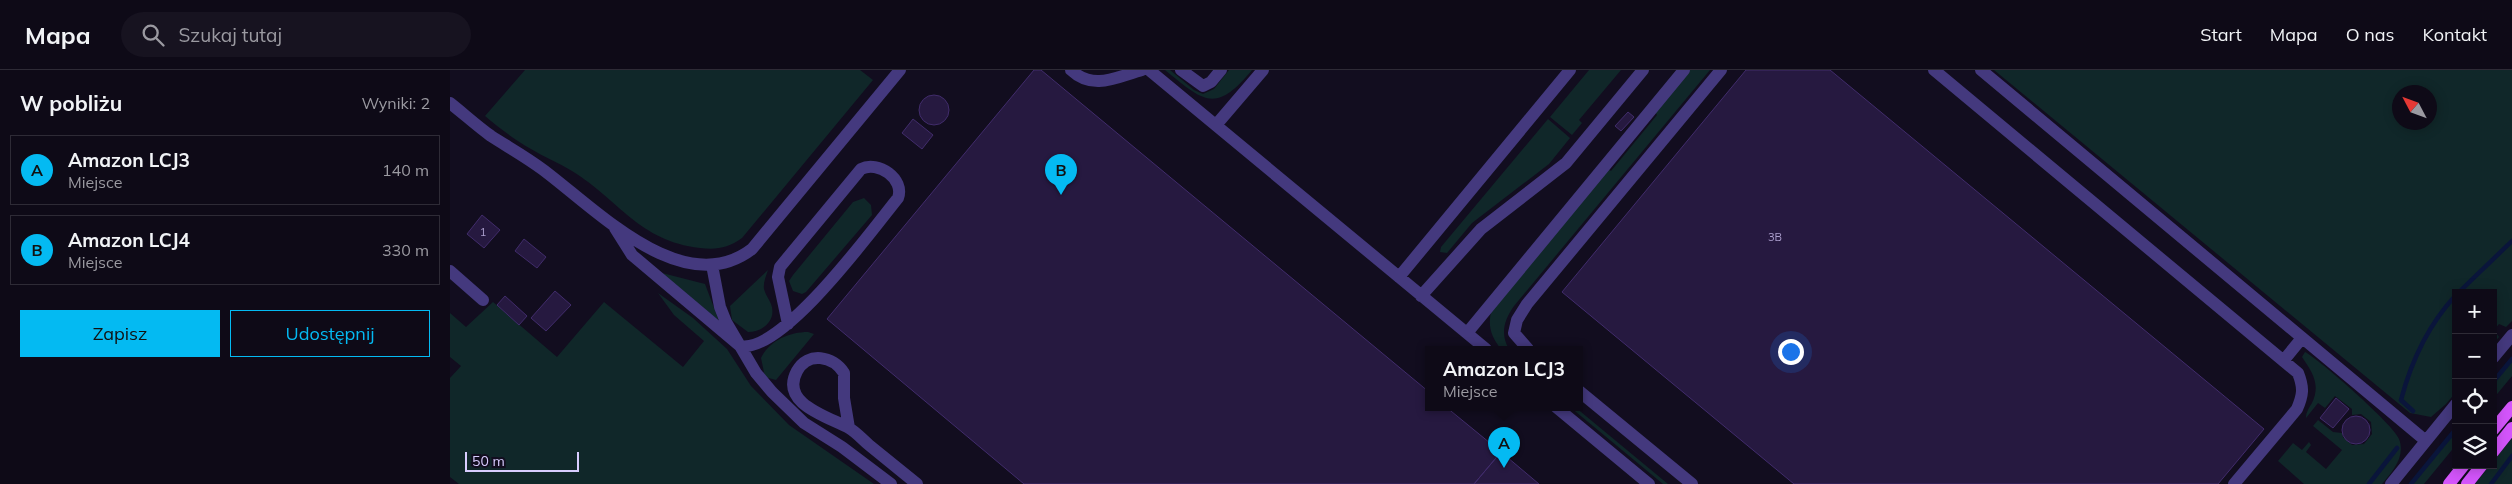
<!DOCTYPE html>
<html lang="pl">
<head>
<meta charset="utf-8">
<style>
  body { margin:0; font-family:Mulish,sans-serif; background:#171320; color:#f1f3f6 }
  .controls { position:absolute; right:15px; bottom:15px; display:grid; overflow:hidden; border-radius:0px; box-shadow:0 2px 12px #0003 }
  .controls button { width:45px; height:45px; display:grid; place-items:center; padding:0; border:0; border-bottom:1px solid #2e2b36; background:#0e0a17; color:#f1f3f6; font:25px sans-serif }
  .compass { position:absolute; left:1942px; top:15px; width:45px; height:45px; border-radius:50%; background:#0e0a17; box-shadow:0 2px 12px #0003; rotate:311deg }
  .scale { position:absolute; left:15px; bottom:12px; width:114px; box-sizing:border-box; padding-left:5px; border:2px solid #d8ccfe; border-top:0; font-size:14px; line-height:18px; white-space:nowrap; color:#d8ccfe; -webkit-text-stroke:4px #120d1f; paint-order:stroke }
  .you { position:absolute; left:1340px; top:281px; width:18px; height:18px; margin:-12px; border:4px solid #fff; border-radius:50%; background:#1a73e8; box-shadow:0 0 0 8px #1a73e833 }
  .badge { display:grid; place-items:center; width:32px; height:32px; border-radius:50%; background:#04baf2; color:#111; font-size:16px; font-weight:700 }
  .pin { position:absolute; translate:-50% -41px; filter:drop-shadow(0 1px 2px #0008) }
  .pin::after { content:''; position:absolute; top:26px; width:18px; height:15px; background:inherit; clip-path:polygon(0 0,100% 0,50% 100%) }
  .popup { position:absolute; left:975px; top:276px; width:158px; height:65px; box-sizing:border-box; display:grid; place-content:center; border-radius:0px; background:#0e0a17; filter:drop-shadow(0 1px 4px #0005); font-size:16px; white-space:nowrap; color:#9b9aa1 }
  .popup b { font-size:19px; color:#f1f3f6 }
  .popup::after { content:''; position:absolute; left:50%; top:100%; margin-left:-10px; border:10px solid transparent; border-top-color:#0e0a17 }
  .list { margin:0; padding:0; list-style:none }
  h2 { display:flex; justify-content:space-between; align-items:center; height:65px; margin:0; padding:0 20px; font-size:21px }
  h2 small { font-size:16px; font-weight:400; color:#9b9aa1 }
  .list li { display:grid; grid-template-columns:32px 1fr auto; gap:15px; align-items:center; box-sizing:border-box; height:70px; margin:0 10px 10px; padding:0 10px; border:1px solid #2e2b36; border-radius:0px }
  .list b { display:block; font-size:19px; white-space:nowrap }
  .list p { margin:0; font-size:16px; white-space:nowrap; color:#9b9aa1 }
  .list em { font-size:16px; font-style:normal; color:#9b9aa1 }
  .actions { display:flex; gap:10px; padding:15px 20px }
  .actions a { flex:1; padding:11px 0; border:1px solid #04baf2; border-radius:0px; text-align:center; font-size:18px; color:#04baf2 }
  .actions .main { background:#04baf2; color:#111 }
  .icon { flex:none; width:28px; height:28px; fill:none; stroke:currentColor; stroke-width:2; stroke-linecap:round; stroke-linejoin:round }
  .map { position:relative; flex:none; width:2062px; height:414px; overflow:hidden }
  header { display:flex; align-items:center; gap:30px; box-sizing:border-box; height:70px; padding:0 25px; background:#0e0a17; border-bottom:1px solid #2e2b36 }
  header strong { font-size:24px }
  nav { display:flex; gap:28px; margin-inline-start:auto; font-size:18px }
  .search { width:350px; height:45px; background:#171320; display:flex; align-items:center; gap:12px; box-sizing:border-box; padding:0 18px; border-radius:28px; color:#9b9aa1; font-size:19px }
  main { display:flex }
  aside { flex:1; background:#0e0a17 }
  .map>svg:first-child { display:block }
  .green { fill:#102729; fill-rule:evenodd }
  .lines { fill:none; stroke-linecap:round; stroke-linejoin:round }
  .stream { stroke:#0a153b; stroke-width:4.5 }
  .building { fill:#261940; stroke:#412c6b }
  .minor { stroke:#44397e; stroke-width:12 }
  .major { stroke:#d455fc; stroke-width:12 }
  .labels { text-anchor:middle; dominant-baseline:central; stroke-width:4; stroke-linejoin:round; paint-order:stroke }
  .number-label { font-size:11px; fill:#ac9fce }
</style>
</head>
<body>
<header>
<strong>Mapa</strong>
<div class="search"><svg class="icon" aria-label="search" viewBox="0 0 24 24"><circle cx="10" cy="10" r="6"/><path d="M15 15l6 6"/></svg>Szukaj tutaj</div>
<nav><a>Start</a><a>Mapa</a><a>O nas</a><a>Kontakt</a></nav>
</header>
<main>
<aside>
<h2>W pobliżu<small>Wyniki: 2</small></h2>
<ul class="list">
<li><span class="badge">A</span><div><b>Amazon LCJ3</b><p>Miejsce</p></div><em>140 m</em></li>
<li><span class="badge">B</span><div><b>Amazon LCJ4</b><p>Miejsce</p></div><em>330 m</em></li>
</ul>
<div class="actions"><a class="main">Zapisz</a><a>Udostępnij</a></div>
</aside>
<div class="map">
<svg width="2062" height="414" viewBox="0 0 2062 414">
  <rect width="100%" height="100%" fill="#120d1f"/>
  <path class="green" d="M 75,0 L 410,0 L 423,10 L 292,168 C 278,178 267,180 250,178 C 189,171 169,130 122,101 C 109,93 94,87 81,79 C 65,70 49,58 35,46 Z
    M 715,0 L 720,0 L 744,20 L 753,24 L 764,19 L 779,0 L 802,0 C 766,44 754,32 715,0 Z
    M 1139,0 L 1171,0 L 1129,50 L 1132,53 L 1122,65 L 1100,47 Z
    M 1240,0 L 1260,0 L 1064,236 C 1054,250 1050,264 1059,279 L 1051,279 C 1041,267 1037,255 1042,239 L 1157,98 L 1161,101 L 1207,45 L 1205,42 Z
    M 1544,0 L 2062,0 L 2062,251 L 2056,257 L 2049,254 L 2044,260 L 2049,267 L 2043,274 L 2043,223 L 2006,223 L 2006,322 L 1996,334 L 1981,347 L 1960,343 ZM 1950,22 L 1980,22 L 1980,52 L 1950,52 Z
    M 1098,49 L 1120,68 L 1099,94 L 1022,153 L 997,183 L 990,182 L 991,177 Z
    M 414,128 L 421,135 L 422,145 L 356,222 L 352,224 L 343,221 L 339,211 L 343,205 L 403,132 Z
    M 318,200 C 316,206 313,213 314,219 C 315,224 319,229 321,234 C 327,250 313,262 298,262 L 282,250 L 280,236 Z
    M 212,203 L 255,214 L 269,251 Z
    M 208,223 L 243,248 L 277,279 L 301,316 L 339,355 L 424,414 L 9,414 L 0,407 L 0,308 L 11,296 L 0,287 L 0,243 L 16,257 L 43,232 L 107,287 L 154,232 L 233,297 L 254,271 L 224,245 Z
    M 358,262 L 364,264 L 326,310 L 315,307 L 311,288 C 319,271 339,262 358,262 Z
    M 1855,282 C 1869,289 1944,355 1949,369 C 1956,387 1942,402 1932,414 L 1854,414 L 1828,391 L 1843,373 L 1852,380 L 1859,372 L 1861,375 L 1856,382 L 1876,399 L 1892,380 L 1863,356 L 1868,350 L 1883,362 L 1892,363 L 1893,367 L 1902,375 L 1914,374 L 1922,364 L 1921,352 L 1911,344 L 1902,345 L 1902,339 L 1885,326 L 1875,338 L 1868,333 L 1856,348 C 1856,342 1859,338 1862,333 C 1871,314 1862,302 1852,287 Z
    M 2062,291 L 2062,306 L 2043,329 L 2043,314 Z
    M 1120,337 L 1125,337 L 1218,414 L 1213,414 Z
    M 2006,361 L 2006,375 L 1974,414 L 1963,414 Z
    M 2062,368 L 2062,414 L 2025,414 L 2040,395 L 2043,395 L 2043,391 Z"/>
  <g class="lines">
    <path class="stream" d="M 2008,223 L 2062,171
      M 2043,312 L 2062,289
      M 1963,341 L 1951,330 C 1961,292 1979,254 2006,225
      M 1919,414 L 1947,378
      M 1961,414 L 2006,359
      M 2041,414 L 2062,386"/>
  </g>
  <path class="building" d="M 584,0 L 591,0 L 979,322 L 979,337 L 996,337 L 1051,382 L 1024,414 L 574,414 L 377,249 Z
    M 1296,0 L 1380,0 L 1814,359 L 1768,414 L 1344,414 L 1112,222 Z
    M469 40a15 15 0 1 1 30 0a15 15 0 1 1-30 0Z
    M 1178,42 L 1184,47 L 1171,61 L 1165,56 Z
    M 463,49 L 483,65 L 472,79 L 452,63 Z
    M 32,145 L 50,160 L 34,178 L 17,164 Z
    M 74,169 L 96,187 L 87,198 L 65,181 Z
    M 105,221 L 121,235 L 96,261 L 81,248 Z
    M 55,226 L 77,246 L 69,255 L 47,235 Z
    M 1886,328 L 1899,339 L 1883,358 L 1870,348 Z
    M1892 360a14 14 0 1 1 28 0a14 14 0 1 1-28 0Z
    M 1051,382 L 1089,414 L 1024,414 Z"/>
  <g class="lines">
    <path class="minor" d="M 621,0 C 643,21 667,7 692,0
      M 699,0 L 1036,279
      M 731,0 L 753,16 L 761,12 L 771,0
      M 1484,0 L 1848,303 C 1854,318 1853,325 1847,339 L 1784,414
      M 1531,0 L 1976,371
      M 0,33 C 14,44 27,56 41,66 C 58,77 76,87 92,99 C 145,138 233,232 302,179 L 450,0
      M 766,55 L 813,0
      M 165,158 L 182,185 L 290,276 C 332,284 422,160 448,128 C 455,109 428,90 411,99 L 330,197 L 328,207 L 338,254
      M 262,195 L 270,237 L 276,252 L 306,303 L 322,322 L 354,353 L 392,377 L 441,414
      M 0,201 L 33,230
      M 949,207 L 1120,0
      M 971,226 L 1031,159 L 1116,93 L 1193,0
      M 1017,263 L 1234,0
      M 1078,279 L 1064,263 L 1067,250 L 1077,234 L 1271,0
      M 2043,288 L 2062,265
      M 1834,290 L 1852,268
      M 1129,321 L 1242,414
      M 1106,337 L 1199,414
      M 399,358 L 394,328 L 394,303 C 383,286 358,281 347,301 C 329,334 379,347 399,358 C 406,362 413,370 419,375 C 435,388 451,401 467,414
      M 1941,414 L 2006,334"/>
    <path class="major" d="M 2043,360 L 2062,337
      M 2043,382 L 2062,358
      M 1999,414 L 2014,395
      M 2017,414 L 2032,395"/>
  </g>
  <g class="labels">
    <g class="number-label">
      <text x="33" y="162">1</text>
      <text x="1325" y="167">3B</text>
    </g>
  </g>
</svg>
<div class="controls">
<button>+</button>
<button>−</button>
<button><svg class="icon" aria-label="locate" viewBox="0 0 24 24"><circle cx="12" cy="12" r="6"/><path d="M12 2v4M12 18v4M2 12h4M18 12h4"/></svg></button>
<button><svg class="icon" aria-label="layers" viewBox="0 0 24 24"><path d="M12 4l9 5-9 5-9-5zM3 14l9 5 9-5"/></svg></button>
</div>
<svg class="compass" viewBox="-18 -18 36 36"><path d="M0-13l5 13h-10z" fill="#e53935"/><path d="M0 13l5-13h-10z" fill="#9b9aa1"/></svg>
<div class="scale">50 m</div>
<div class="you"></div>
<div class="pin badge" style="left:1054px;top:398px">A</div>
<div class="popup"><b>Amazon LCJ3</b>Miejsce</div>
<div class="pin badge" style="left:611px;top:125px">B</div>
</div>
</main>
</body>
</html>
